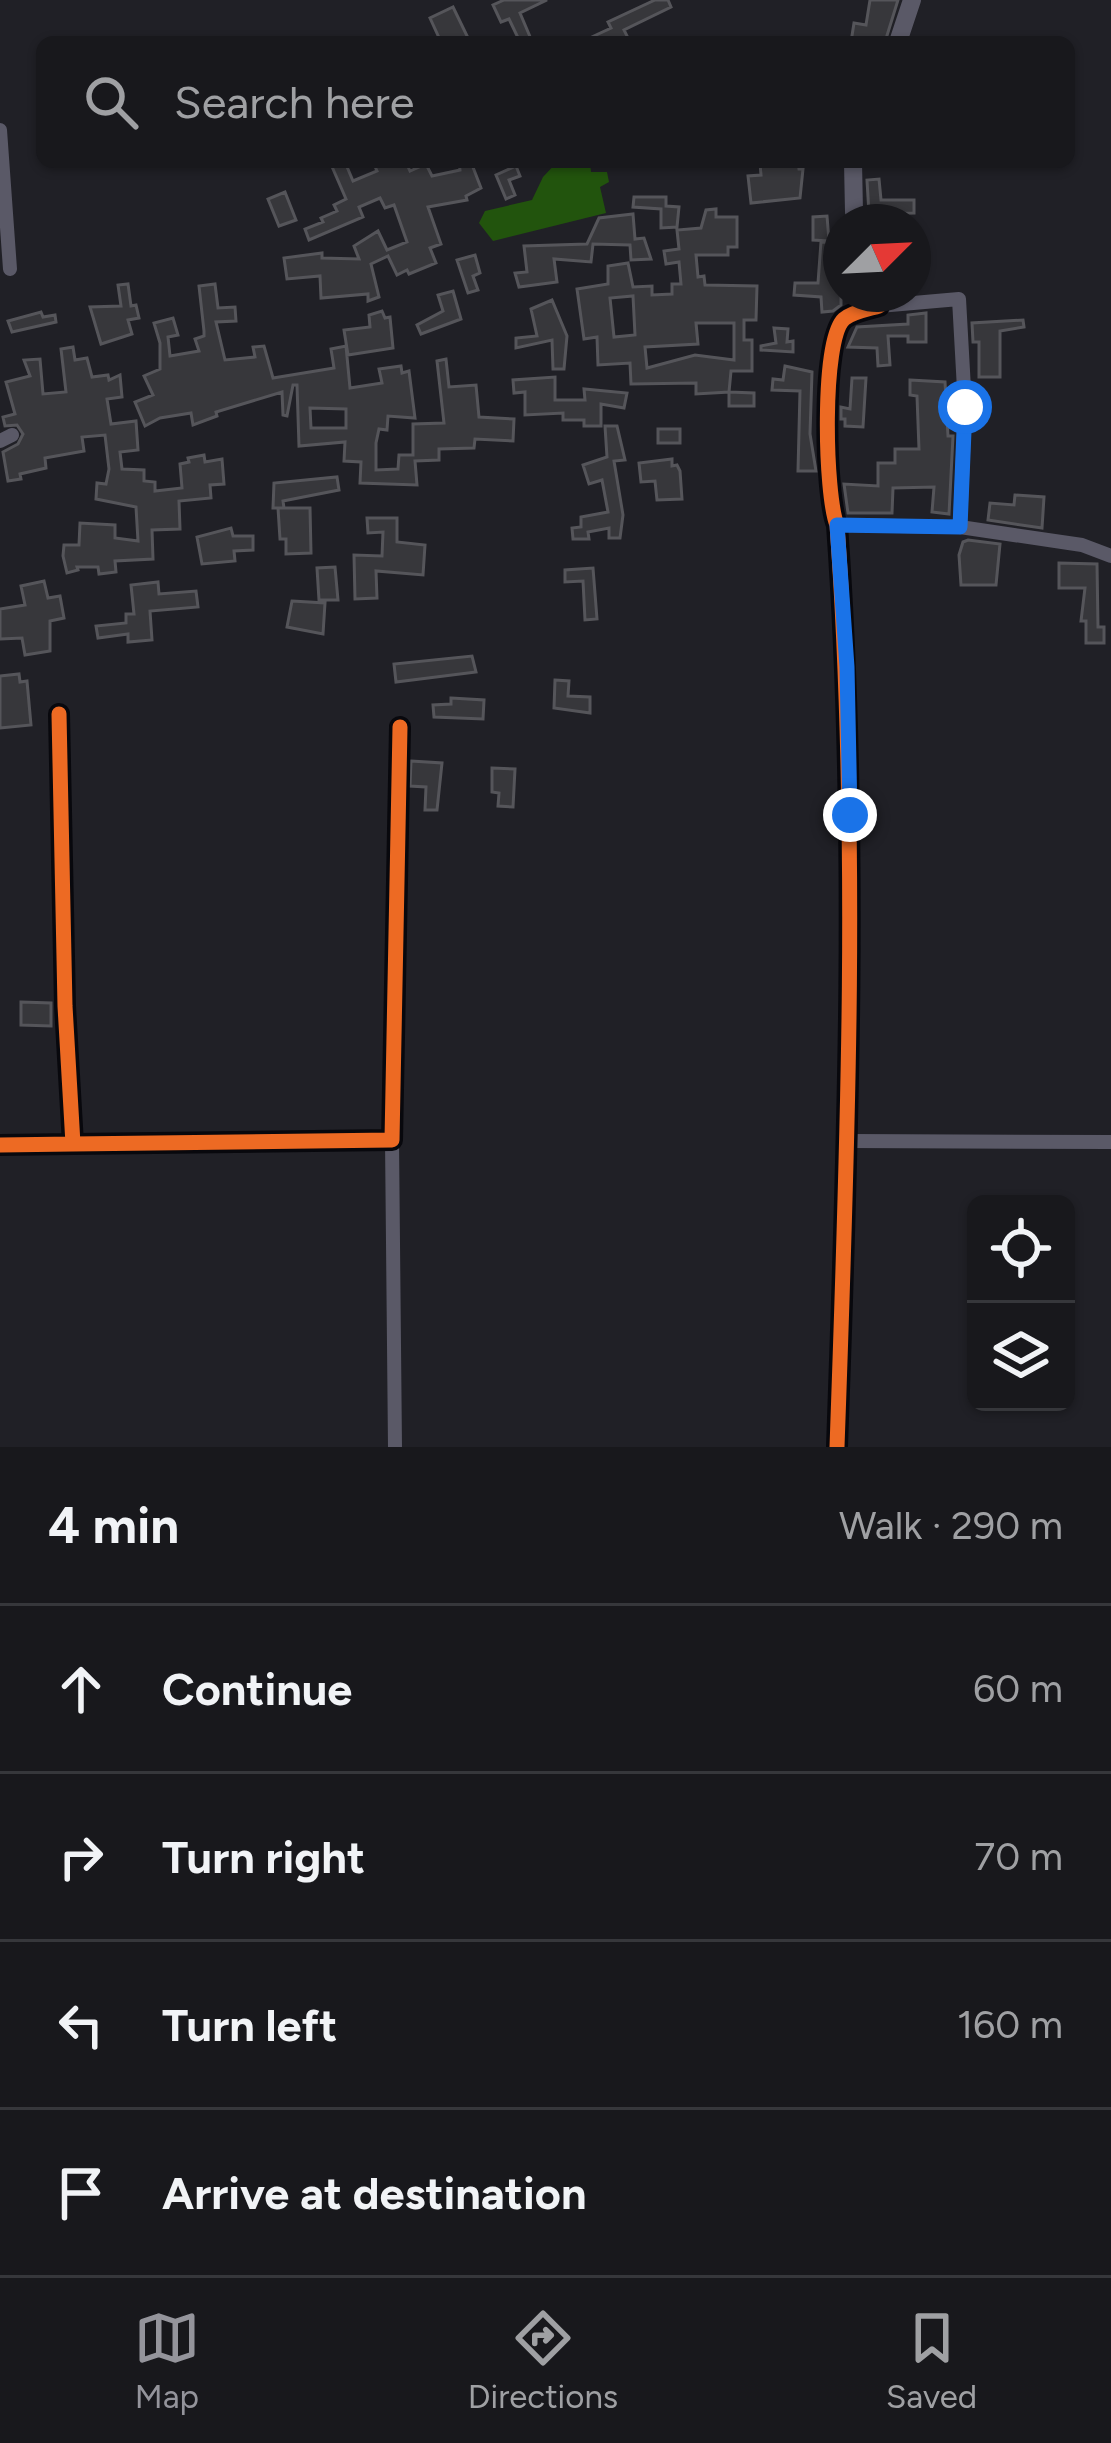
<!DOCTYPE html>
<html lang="en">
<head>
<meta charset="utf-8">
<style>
  body { margin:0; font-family:Figtree,sans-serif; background:#212125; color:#f1f3f6 }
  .controls { position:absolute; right:36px; bottom:36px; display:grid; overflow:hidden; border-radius:18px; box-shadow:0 3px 9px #0004 }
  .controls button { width:108px; height:108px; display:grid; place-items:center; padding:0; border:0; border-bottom:3px solid #36373b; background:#18181c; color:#f1f3f6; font:60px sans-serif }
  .compass { position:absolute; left:823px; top:204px; width:108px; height:108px; border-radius:50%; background:#18181c; box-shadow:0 3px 9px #0004; rotate:66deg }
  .stop { position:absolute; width:36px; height:36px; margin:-27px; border:9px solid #1a73e8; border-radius:50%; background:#fff }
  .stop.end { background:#1a73e8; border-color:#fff; box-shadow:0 3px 12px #0008 }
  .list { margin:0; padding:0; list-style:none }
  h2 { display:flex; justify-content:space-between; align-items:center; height:156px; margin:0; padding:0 48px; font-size:51px }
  h2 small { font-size:39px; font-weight:400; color:#9fa0a3 }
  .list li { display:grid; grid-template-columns:78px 1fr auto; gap:36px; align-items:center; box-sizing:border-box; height:168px; padding:0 48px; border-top:3px solid #36373b }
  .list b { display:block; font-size:45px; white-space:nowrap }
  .list em { font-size:39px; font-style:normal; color:#9fa0a3 }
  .icon { flex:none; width:66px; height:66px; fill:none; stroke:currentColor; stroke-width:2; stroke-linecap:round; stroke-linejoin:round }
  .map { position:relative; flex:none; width:1111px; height:1447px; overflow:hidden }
  .search { position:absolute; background:#18181c; box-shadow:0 3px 9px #0004; left:36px; right:36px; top:36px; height:132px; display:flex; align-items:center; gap:30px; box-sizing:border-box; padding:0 42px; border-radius:18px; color:#9fa0a3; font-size:45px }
  .sheet { height:828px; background:#18181c }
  nav { display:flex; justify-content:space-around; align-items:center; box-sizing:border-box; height:168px; border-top:3px solid #36373b; background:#18181c; font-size:33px; color:#9fa0a3 }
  nav a { display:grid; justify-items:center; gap:6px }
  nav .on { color:#94949b }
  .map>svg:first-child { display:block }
  .water { fill:#22540d }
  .building { fill:#37373b; stroke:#55555a; stroke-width:3; fill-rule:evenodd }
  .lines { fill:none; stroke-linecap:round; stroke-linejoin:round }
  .minor { stroke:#5a5967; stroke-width:14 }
  .tertiary { stroke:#5a5967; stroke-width:18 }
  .cycleway-casing { stroke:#08080d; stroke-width:22 }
  .cycleway { stroke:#ed6a23; stroke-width:15 }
  .route { stroke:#1a73e8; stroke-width:15 }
</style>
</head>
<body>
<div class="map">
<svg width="1111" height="1447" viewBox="0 0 1111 1447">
  <rect width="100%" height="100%" fill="#202026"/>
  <path class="water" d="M 557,162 L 590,162 L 591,172 L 607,172 L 609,182 L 600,187 L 606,213 L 493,241 L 479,223 L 485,211 L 532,200 L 543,177 Z"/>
  <path class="building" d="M 504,0 L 547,0 L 520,13 L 531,39 L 520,42 L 509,19 L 501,22 L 493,5 Z
    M 655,0 L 668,0 L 671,7 L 624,30 L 630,42 L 581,42 L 611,28 L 608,22 Z
    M 870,0 L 898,0 L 885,42 L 851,42 L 854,23 L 866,25 Z
    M 453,7 L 470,42 L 441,42 L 430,18 Z
    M 330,162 L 345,162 L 353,181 L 377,171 L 373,162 L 406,162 L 410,171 L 426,164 L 432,176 L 460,170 L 459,162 L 471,162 L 481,188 L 466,196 L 467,200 L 428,207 L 441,244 L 430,248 L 436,263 L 409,274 L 407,270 L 397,275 L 388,256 L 371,264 L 379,297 L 368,301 L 368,294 L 321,298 L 320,276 L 287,279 L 284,258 L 322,253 L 322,258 L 359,259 L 354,246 L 378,231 L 387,250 L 407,242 L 394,205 L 385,208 L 380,198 L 359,207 L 363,217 L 309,240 L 305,229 L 323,222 L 321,218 L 337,211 L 334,205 L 346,199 Z
    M 798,162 L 799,169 L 803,169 L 800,198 L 751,203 L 748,176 L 761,175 L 760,163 Z
    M 516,166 L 520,176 L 509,180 L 515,195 L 506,199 L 496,175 Z
    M 879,179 L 881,200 L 914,200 L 914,213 L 869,214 L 867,180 Z
    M 285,192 L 296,220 L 279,226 L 268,199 Z
    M 634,197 L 666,197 L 666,206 L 679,207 L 677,227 L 661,228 L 661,209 L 633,207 Z
    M 716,209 L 716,217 L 737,217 L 737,247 L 728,247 L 728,255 L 696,255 L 698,277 L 704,276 L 705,285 L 757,286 L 756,320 L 744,320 L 744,340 L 752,340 L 752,371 L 731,371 L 729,392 L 696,394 L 696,383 L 631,384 L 630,363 L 598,365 L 597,337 L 584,339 L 577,289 L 608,284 L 608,266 L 628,263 L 633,287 L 652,286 L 652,295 L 672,294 L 672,284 L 681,284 L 679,262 L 666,264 L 664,251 L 679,249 L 677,230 L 701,228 L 706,210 ZM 633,296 L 635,335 L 614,337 L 610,298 ZM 696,323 L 734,323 L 734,360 L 695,355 L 647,368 L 645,347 L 698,344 Z
    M 633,214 L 635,239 L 644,238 L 651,259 L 631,260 L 630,245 L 593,244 L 591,262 L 554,259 L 557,282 L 519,287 L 515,273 L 527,272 L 524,246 L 587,244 L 599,218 Z
    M 827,216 L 829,241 L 813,240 L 813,217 Z
    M 821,242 L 836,243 L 832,277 L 841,277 L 841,305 L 833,311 L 822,312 L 821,297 L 794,295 L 795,283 L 818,283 Z
    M 475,255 L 480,273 L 473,276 L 478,290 L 468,293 L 457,260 Z
    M 128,284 L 131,306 L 136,305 L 139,318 L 128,320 L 132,334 L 101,344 L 90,307 L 121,306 L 118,285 Z
    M 215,284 L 218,308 L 235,307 L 236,321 L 216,322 L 225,360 L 255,357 L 253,347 L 264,346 L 273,378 L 334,368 L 331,349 L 346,346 L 350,388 L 382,383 L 379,369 L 401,366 L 402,373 L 409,371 L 415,418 L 388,416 L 387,430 L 379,429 L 376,443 L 376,470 L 398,469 L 399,455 L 413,455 L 413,424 L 444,423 L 437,361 L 446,359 L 449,387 L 476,385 L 479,417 L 514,419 L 513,441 L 475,439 L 474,448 L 439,449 L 439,460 L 415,461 L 417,485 L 360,483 L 361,462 L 344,461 L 345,442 L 299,446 L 297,385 L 293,385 L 287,416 L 283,415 L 282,392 L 216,412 L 217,416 L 193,425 L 191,413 L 160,418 L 145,426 L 135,402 L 153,395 L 144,376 L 160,369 L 160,343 L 154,323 L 173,318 L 178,335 L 168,337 L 170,356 L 199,351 L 195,339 L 204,336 L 204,331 L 199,286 ZM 310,408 L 346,409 L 346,428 L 311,428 Z
    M 453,291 L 461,319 L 421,334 L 417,325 L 443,311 L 438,295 Z
    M 552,300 L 567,336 L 564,369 L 553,369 L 552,340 L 516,348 L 516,338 L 537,336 L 531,309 Z
    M 382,311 L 385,318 L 390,317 L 393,348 L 348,355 L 344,330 L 370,327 L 369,315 Z
    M 41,312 L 43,317 L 55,315 L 56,322 L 12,332 L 8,321 Z
    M 926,313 L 926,342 L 908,342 L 908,336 L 888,336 L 890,365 L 878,366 L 877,348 L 848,347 L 857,327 L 908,324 L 908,315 Z
    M 1023,320 L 1024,327 L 1000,331 L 1000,377 L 979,377 L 979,342 L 973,342 L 972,323 Z
    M 774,328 L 788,329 L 787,342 L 793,341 L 793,352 L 761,350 L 761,346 L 776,343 Z
    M 73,347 L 75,360 L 87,358 L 92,377 L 108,375 L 109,380 L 120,375 L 122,397 L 107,399 L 111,424 L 136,421 L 138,450 L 120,452 L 122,469 L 144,470 L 144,481 L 155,482 L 155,491 L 182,488 L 180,464 L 189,462 L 188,458 L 204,455 L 205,462 L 222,459 L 224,484 L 210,485 L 211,498 L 179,501 L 180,529 L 152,530 L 153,559 L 115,561 L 116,572 L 99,574 L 98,567 L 77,567 L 78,570 L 67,573 L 63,556 L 64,545 L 79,545 L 80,523 L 115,525 L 115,538 L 138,541 L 136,507 L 96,499 L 97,483 L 106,484 L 109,469 L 105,435 L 82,437 L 84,451 L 45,458 L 46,468 L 20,474 L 21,479 L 8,481 L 3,452 L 18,444 L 23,434 L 17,425 L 5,426 L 3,417 L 15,414 L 6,382 L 30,376 L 24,360 L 40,359 L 43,394 L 66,392 L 61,349 Z
    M 785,366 L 812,372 L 810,434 L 816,471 L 798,471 L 800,391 L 772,390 L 773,379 L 783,380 Z
    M 555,377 L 555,400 L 585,400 L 584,389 L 627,393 L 624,408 L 601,404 L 601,426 L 584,426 L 584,420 L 563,420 L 563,413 L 525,415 L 525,392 L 514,393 L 513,380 Z
    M 852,378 L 866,378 L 863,427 L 845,426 L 845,419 L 841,419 L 841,407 L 850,409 Z
    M 910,380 L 945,382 L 948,436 L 953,436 L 949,514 L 932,512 L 934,487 L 893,488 L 892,513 L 848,513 L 844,484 L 878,486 L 878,463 L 895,463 L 895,449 L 919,449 L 917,396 L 910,395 Z
    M 729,392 L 754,393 L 754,406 L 729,406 Z
    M 605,426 L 617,426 L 625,460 L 614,461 L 623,515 L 620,538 L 609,538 L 609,528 L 588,532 L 589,539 L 573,539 L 572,528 L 581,527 L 581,517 L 608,512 L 602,480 L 589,484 L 583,465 L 607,457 Z
    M 658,429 L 680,429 L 680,443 L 658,443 Z
    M 672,459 L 672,466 L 677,465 L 680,471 L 682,499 L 657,500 L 655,481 L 641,482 L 639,463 Z
    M 337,477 L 339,490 L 283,501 L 284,508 L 273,508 L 274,483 Z
    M 1015,495 L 1044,497 L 1042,528 L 988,520 L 990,503 L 1014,505 Z
    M 278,508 L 310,508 L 311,553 L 286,554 L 286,539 L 280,539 Z
    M 367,518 L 397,518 L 397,542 L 425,545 L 423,575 L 376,571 L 377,598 L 355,599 L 354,555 L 382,556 L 383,532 L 368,533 Z
    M 231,528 L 233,536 L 253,536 L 253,550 L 234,551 L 235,561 L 202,564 L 197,537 Z
    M 968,540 L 1000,544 L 996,585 L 961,585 L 959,555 L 963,542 Z
    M 1059,563 L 1097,564 L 1098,627 L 1104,627 L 1104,643 L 1086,643 L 1086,621 L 1081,621 L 1085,588 L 1059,588 Z
    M 335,567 L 338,600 L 319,600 L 317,568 Z
    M 593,568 L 597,619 L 585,620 L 583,581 L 565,582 L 565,570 Z
    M 44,581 L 48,598 L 60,596 L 64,618 L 50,621 L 50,651 L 25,655 L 22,638 L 0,639 L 0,609 L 25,605 L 21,586 Z
    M 158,582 L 159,594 L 196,591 L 198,607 L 150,611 L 152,640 L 128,642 L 128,634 L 98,638 L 96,626 L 126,623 L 126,614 L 134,614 L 131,585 Z
    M 292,601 L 325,603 L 323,634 L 287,627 Z
    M 472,656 L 476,672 L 396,682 L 394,664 Z
    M 19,674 L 20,682 L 27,681 L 31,725 L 0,728 L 0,676 Z
    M 555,680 L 569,681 L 568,696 L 590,697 L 590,713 L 554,708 Z
    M 451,698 L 484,700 L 483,719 L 434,717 L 433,705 L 451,704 Z
    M 411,761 L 442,763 L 437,810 L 425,810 L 426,787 L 410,786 Z
    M 492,768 L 515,769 L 513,807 L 498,806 L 499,793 L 492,792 Z
    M 21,1002 L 51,1003 L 51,1026 L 21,1025 Z"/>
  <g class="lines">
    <path class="minor" d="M 0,130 L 10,269
      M 879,306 L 959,299 L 965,407 L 960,527
      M 0,441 L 12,435
      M 837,525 L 960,527 L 1082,545 L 1111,556
      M 392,1140 L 395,1447
      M 848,1141 L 1111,1142
      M 73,1144 L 392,1140 L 400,727
      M 0,1145 L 73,1144 L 65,1006 L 59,714"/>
    <path class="tertiary" d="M 898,42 L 912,0
      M 853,162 L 854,212 L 858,222
      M 837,1447 C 848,1140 859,832 837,525 C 825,496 821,340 844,319 C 852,312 869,309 879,306 L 882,294"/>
    <g class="cycleway-casing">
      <path id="cycleway" d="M 73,1144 L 392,1140 L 400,727
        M 0,1145 L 73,1144 L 65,1006 L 59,714
        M 837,1447 C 848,1140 859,832 837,525 C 825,496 821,340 844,319 C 852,312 869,309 879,306 L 882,294"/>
    </g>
    <use href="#cycleway" class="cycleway"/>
  </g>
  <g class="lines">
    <path class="route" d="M 850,815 L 847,667 L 837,525 L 960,527 L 965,407"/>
  </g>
</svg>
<div class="controls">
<button><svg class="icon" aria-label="locate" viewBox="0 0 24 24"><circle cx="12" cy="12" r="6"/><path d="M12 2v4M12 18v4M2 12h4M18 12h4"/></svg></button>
<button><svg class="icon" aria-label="layers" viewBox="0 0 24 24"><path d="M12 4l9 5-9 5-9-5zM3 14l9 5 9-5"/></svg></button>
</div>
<svg class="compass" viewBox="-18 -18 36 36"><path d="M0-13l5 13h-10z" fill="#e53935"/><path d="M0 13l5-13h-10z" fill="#9fa0a3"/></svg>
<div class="stop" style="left:965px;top:407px"></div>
<div class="stop end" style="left:850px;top:815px"></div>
<div class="search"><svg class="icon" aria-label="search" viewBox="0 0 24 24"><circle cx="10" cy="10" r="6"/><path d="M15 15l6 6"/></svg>Search here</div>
</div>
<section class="sheet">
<h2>4 min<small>Walk · 290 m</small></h2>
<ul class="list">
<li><svg class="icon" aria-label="ahead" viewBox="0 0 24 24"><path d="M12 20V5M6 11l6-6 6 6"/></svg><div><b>Continue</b></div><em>60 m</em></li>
<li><svg class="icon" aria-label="right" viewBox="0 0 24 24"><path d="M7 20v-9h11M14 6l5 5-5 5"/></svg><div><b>Turn right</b></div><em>70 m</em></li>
<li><svg class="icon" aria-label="left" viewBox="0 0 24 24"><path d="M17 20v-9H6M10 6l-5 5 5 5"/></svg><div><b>Turn left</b></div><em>160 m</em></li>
<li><svg class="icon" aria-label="arrive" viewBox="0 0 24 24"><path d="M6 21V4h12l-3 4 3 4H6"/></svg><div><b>Arrive at destination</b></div></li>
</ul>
</section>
<nav>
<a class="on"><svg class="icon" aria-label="map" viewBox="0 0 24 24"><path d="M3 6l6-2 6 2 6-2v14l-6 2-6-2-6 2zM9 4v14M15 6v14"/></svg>Map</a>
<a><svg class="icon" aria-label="directions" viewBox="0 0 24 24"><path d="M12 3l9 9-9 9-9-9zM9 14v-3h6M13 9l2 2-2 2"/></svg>Directions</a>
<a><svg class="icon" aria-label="saved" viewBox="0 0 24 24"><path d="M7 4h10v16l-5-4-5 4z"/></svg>Saved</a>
</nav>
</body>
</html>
